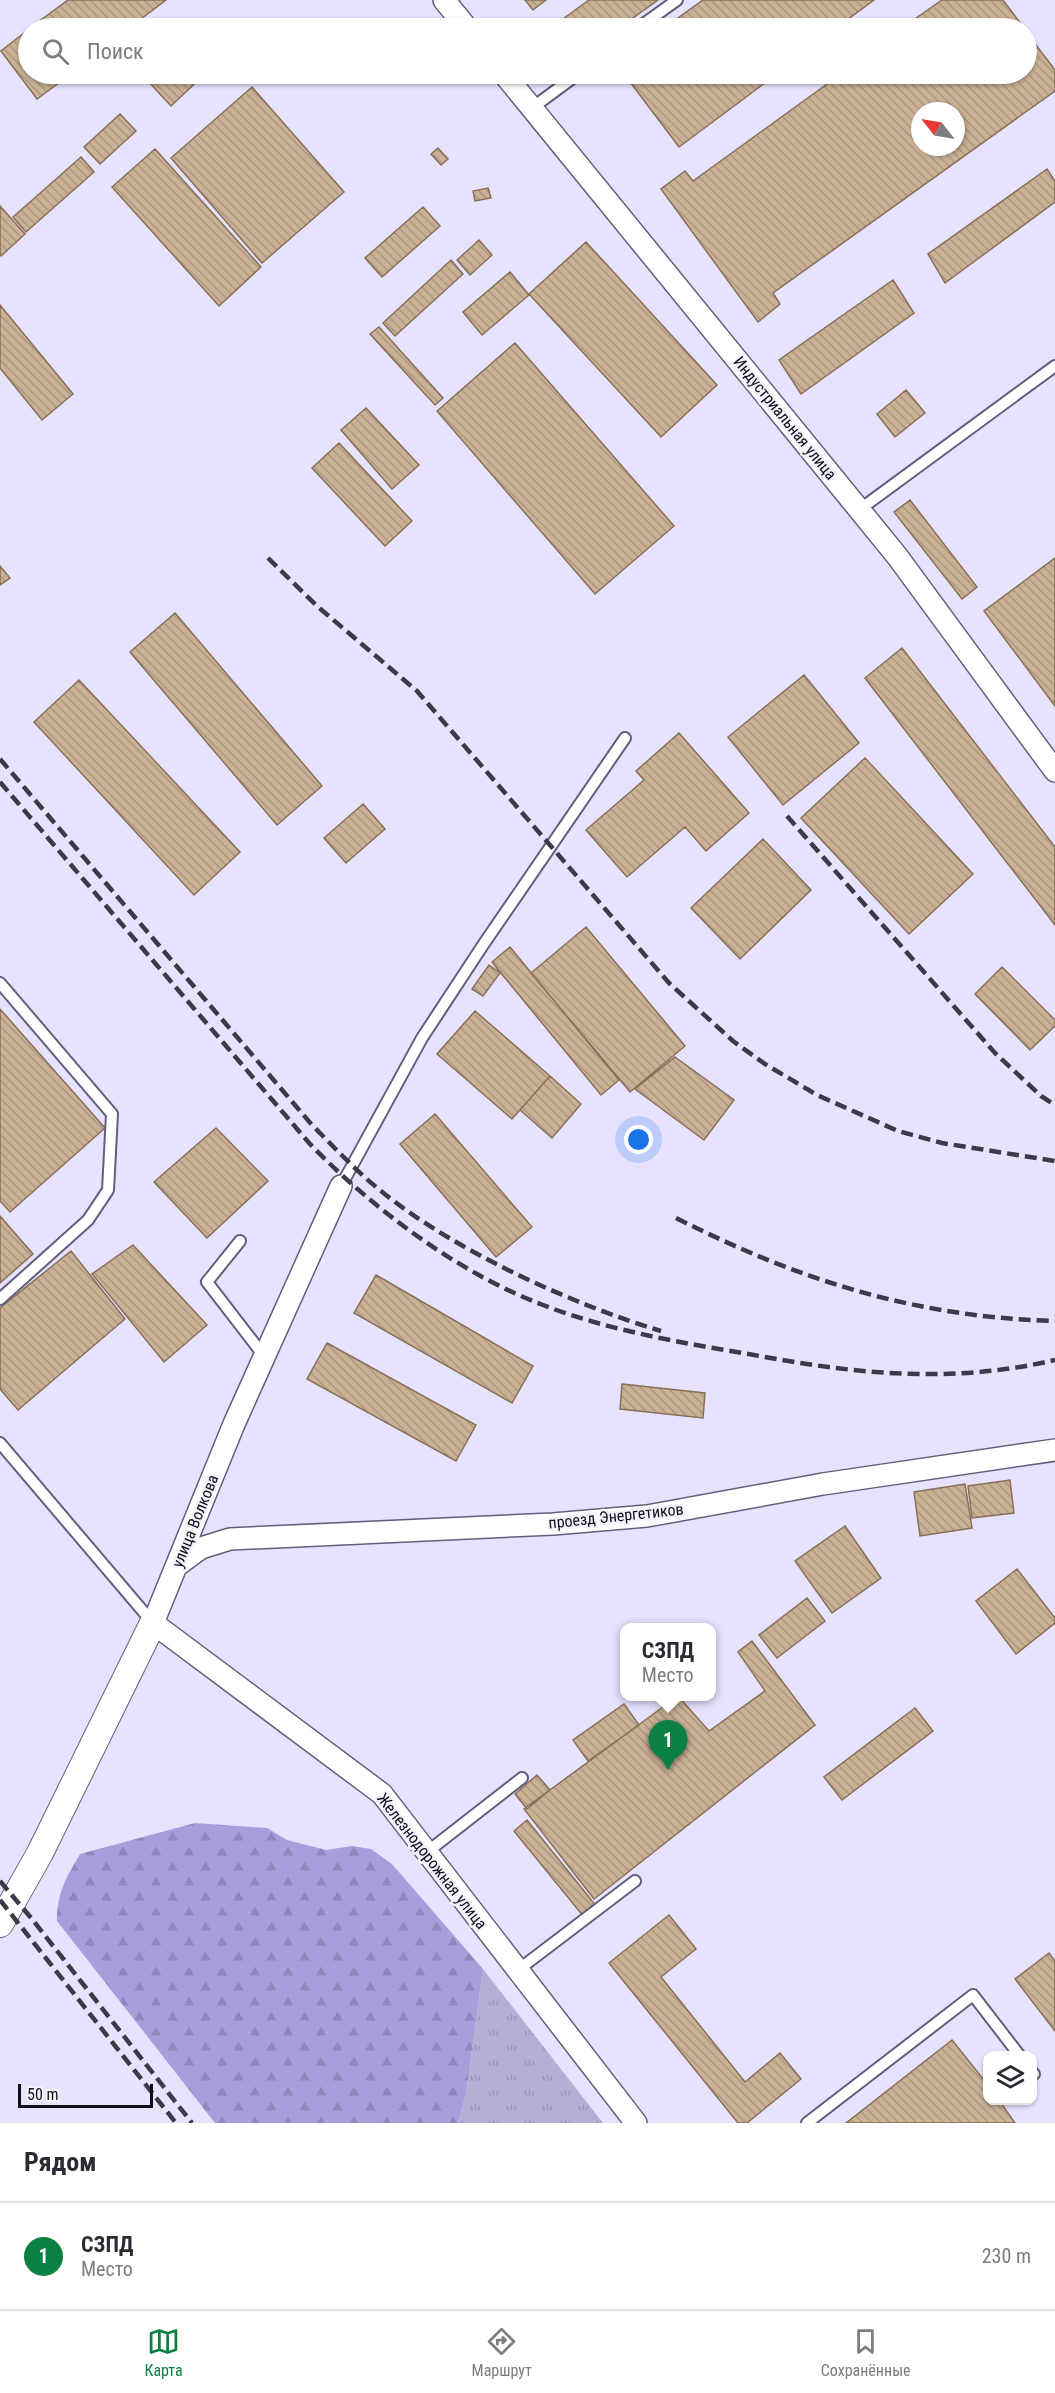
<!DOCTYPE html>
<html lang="ru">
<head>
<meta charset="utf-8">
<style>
  body { margin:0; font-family:"Roboto Condensed",sans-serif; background:#f7f7f7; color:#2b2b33 }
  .controls { position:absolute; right:18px; bottom:18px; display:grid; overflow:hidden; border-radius:12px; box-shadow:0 2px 4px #0004 }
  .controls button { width:54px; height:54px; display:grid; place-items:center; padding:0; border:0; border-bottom:2px solid #e1e1e2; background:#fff; color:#2b2b33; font:30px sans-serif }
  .compass { position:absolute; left:911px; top:102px; width:54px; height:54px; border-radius:50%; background:#fff; box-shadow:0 2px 4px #0004; rotate:301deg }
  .scale { position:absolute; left:18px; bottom:15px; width:135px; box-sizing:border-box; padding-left:6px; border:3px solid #100e19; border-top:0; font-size:16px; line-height:21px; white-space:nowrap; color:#100e19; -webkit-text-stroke:4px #f4f3fa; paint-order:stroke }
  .you { position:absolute; left:639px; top:1140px; width:21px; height:21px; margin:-15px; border:4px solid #fff; border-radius:50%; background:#1a73e8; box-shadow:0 0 0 9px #1a73e833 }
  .badge { display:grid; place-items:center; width:39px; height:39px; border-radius:50%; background:#0b8043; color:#fff; font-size:20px; font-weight:700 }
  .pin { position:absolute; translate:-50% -50px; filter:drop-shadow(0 2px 3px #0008) }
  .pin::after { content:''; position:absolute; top:32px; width:21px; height:18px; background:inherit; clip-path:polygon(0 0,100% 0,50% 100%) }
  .popup { position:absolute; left:620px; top:1623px; width:96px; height:78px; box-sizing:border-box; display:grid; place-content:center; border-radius:12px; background:#fff; filter:drop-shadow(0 2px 4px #0005); font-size:20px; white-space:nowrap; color:#7c7c81 }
  .popup b { font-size:22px; color:#2b2b33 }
  .popup::after { content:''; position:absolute; left:50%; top:100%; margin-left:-12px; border:12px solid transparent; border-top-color:#fff }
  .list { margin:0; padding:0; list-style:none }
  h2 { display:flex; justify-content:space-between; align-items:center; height:78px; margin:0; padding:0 24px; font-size:26px }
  h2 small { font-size:20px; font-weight:400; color:#7c7c81 }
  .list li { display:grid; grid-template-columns:39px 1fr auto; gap:18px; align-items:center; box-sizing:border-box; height:108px; padding:0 24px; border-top:2px solid #e1e1e2 }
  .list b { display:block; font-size:22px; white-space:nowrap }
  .list p { margin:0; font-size:20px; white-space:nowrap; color:#7c7c81 }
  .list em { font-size:20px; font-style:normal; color:#7c7c81 }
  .icon { flex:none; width:33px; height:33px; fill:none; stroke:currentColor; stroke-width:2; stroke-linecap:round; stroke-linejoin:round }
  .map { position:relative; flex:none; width:1055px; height:2123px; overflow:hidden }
  .search { position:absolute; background:#fff; box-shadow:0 2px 4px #0004; left:18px; right:18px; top:18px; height:66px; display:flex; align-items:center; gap:15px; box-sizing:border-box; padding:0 21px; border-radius:33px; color:#7c7c81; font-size:22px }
  .sheet { height:186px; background:#fff }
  nav { display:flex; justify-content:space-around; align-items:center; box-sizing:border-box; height:84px; border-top:2px solid #e1e1e2; background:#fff; font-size:16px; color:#7c7c81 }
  nav a { display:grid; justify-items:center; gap:3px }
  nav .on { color:#0b8043 }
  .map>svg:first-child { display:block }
  .grass { fill:url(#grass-tufts) }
  .forest { fill:url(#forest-firs) }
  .building { fill:url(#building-back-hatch); stroke:#887057; stroke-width:1.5; fill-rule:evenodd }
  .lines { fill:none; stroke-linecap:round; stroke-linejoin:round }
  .service-casing { stroke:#635e7c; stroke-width:14 }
  .minor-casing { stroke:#635e7c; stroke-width:24 }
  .tertiary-casing { stroke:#635e7c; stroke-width:28 }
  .service { stroke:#fff; stroke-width:10 }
  .minor { stroke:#fff; stroke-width:21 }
  .tertiary { stroke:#fff; stroke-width:26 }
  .rail { stroke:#3c3948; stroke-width:4.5; stroke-dasharray:12 6; stroke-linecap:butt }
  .labels { text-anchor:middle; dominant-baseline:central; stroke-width:5; stroke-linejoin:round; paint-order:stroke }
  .street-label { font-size:16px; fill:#100e19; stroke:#f4f3fa }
</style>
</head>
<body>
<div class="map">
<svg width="1055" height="2123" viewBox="0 0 1055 2123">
  <defs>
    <pattern id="grass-tufts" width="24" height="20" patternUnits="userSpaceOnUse" patternTransform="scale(1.5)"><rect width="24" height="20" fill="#b5afd6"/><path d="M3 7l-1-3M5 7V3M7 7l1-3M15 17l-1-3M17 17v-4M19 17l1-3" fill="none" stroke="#9b95b7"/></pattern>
    <pattern id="forest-firs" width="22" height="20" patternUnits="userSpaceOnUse" patternTransform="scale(1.5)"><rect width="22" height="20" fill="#a99edc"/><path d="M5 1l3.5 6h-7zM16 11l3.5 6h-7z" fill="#9087bc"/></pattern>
    <pattern id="building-back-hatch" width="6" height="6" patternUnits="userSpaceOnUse" patternTransform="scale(1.5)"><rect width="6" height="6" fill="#cab196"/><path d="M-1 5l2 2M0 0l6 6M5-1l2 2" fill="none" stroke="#ac9781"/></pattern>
  </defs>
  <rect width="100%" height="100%" fill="#e7e3ff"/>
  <path class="grass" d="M 483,1969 L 603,2123 L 458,2123 L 466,2094 Z"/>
  <path class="forest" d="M 195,1823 L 267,1828 L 287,1840 L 326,1850 L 352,1846 L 371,1849 L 392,1864 L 483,1969 L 466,2094 L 458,2123 L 215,2123 L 57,1921 C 57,1893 66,1878 80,1854 Z"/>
  <path class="building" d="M 68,0 L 166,0 L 129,28 L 30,28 Z
    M 525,0 L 546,0 L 533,10 Z
    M 589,0 L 658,0 L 619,28 L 560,28 L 556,24 Z
    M 703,0 L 874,0 L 836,28 L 664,28 Z
    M 942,0 L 1003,0 L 1024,28 L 902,28 Z
    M 28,30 L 28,74 L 71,74 L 37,99 L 1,51 Z
    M 1026,32 L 1055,70 L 1055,91 L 773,293 L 780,304 L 758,322 L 661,189 L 685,171 L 693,181 L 841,74 L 1026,74 ZM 920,111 L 956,111 L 956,147 L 920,147 Z
    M 156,74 L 205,74 L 171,106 L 148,81 Z
    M 624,74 L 777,74 L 679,147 Z
    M 252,87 L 344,192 L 262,263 L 171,158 Z
    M 120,114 L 136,131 L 100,164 L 84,147 Z
    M 438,148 L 448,159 L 441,165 L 431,154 Z
    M 155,149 L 261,267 L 219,306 L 112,187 Z
    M 81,157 L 94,172 L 26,232 L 13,217 Z
    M 1047,169 L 1055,181 L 1055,202 L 945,283 L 928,254 Z
    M 488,188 L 491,198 L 475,201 L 473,191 Z
    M 0,206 L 25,234 L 1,256 L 0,255 Z
    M 423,207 L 440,226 L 382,277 L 365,258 Z
    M 479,240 L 492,255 L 470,275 L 457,260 Z
    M 586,242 L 717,385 L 661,437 L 529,294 Z
    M 451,260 L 463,274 L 395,336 L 383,323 Z
    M 510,272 L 529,295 L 482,335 L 463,312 Z
    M 893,280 L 914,313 L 801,394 L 779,360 Z
    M 0,305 L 73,394 L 42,420 L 0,368 Z
    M 379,327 L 443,398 L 435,405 L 370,334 Z
    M 515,343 L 674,526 L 595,594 L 437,411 Z
    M 906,390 L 925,413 L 895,437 L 877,414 Z
    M 366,408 L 419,465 L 392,489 L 341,430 Z
    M 339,443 L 412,521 L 385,546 L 312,468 Z
    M 910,500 L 977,587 L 962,599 L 894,512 Z
    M 1055,558 L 1055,706 L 984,611 Z
    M 0,566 L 10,578 L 0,585 Z
    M 175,613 L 322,786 L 277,825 L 130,652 Z
    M 902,648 L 1055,847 L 1055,925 L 865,678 Z
    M 804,675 L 859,743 L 783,805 L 728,737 Z
    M 79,680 L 240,852 L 194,895 L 34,722 Z
    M 679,733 L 749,813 L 706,851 L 685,827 L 627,877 L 586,830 L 644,780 L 636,771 Z
    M 865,758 L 973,874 L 909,934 L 801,818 Z
    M 363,804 L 385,829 L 346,863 L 324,838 Z
    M 763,839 L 811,890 L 740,959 L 691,908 Z
    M 586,927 L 685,1046 L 630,1092 L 531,973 Z
    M 510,947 L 619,1080 L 601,1095 L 492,962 Z
    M 489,965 L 500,973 L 483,996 L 472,989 Z
    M 1002,967 L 1055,1020 L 1055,1026 L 1030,1050 L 975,994 Z
    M 0,1009 L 105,1128 L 10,1212 L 0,1201 Z
    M 475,1011 L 550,1076 L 512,1119 L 437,1054 Z
    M 675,1057 L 734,1100 L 704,1140 L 635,1089 Z
    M 550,1076 L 581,1104 L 552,1138 L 520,1110 Z
    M 435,1114 L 532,1227 L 496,1257 L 400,1144 Z
    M 216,1128 L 268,1181 L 207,1238 L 154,1182 Z
    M 0,1216 L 33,1254 L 0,1283 Z
    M 133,1245 L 207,1325 L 164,1362 L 92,1274 Z
    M 71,1251 L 125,1319 L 18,1410 L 0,1389 L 0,1308 Z
    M 376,1275 L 533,1366 L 512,1403 L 354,1313 Z
    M 327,1343 L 476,1425 L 456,1461 L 307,1379 Z
    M 622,1384 L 705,1393 L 703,1418 L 620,1409 Z
    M 1010,1480 L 1014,1513 L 972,1518 L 968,1486 Z
    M 965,1484 L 972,1528 L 920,1536 L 914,1492 Z
    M 845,1526 L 881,1578 L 832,1613 L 795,1561 Z
    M 1017,1569 L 1055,1618 L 1055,1623 L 1016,1654 L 976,1601 Z
    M 807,1598 L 825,1621 L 777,1658 L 759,1635 Z
    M 752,1641 L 815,1725 L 594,1899 L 524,1809 L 678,1696 L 709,1731 L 765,1691 L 738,1652 Z
    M 624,1704 L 639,1725 L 588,1761 L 573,1740 Z
    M 915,1708 L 933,1731 L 842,1800 L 824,1777 Z
    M 537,1775 L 550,1790 L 527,1809 L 515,1794 Z
    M 527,1820 L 597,1907 L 584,1917 L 514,1831 Z
    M 669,1915 L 696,1949 L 661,1977 L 745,2082 L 780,2053 L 801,2079 L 747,2123 L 738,2123 L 609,1963 Z
    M 1049,1953 L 1055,1961 L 1055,2031 L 1015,1979 Z
    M 952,2040 L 988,2085 L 988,2100 L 999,2100 L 1015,2123 L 846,2123 Z"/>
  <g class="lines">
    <g class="service-casing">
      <path id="service" d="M 638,28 L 677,0
        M 532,108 L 578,74
        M 859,510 L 1055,366
        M 0,983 L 112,1114 L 108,1190 L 88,1220 L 0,1299
        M 341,1186 L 422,1038 L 483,945 L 625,738
        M 240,1241 L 207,1282 L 264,1356
        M 0,1443 L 153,1623
        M 427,1852 L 522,1778
        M 518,1970 L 635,1881
        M 1032,2072 L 1034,2074
        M 807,2123 L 973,1995 L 1020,2056"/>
    </g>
    <g class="minor-casing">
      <path id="minor" d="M 444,0 L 467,28
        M 504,74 L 897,556 L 1055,771
        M 341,1186 L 234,1424 L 153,1623 L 382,1794 L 636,2123
        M 179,1564 L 201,1548 L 230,1539 L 553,1524 L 647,1516 L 823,1484 L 1055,1450"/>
    </g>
    <g class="tertiary-casing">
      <path id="tertiary" d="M 0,1924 L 40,1853 L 153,1623"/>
    </g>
    <use href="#service" class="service"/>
    <use href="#minor" class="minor"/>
    <use href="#tertiary" class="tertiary"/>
    <path class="rail" d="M 268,558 L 317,606 L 417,691 L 669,983 L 733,1041 L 765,1064 L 817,1095 L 898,1131 L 942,1143 L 1055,1161
      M 0,759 L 312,1125 C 335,1148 356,1171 381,1191 C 453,1250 571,1304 661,1331
      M 0,782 L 310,1144 C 372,1208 458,1273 543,1305 C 610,1331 683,1343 754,1355 C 856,1374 952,1384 1055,1360
      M 787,816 L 995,1053 L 1041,1096 L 1055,1105
      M 676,1218 C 801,1281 915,1317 1055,1321
      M 0,1881 L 32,1919 L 192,2123
      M 0,1900 L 176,2123"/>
  </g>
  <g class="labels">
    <g class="street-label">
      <text transform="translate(785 418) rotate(51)">Индустриальная улица</text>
      <text transform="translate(616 1516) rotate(-6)">проезд Энергетиков</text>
      <text transform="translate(195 1521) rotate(-68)">улица Волкова</text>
      <text transform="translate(432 1861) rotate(52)">Железнодорожная улица</text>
    </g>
  </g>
</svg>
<div class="controls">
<button><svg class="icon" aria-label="layers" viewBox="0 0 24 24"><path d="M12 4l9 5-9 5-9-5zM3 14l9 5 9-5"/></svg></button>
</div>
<svg class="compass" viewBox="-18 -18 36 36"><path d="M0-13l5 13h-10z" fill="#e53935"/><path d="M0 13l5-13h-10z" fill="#7c7c81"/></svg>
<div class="scale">50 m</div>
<div class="you"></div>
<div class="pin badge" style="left:668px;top:1770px">1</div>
<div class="popup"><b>СЗПД</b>Место</div>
<div class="search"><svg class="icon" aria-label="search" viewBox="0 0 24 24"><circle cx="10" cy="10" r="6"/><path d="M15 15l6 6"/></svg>Поиск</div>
</div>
<section class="sheet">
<h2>Рядом<small></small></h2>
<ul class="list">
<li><span class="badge">1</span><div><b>СЗПД</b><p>Место</p></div><em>230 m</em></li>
</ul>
</section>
<nav>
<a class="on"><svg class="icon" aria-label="map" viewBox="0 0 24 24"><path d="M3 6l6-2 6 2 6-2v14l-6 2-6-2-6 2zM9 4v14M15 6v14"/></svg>Карта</a>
<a><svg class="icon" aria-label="directions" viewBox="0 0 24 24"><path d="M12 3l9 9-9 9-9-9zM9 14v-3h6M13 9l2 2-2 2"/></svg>Маршрут</a>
<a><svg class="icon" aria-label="saved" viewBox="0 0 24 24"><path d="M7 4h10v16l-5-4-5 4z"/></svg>Сохранённые</a>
</nav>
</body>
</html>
